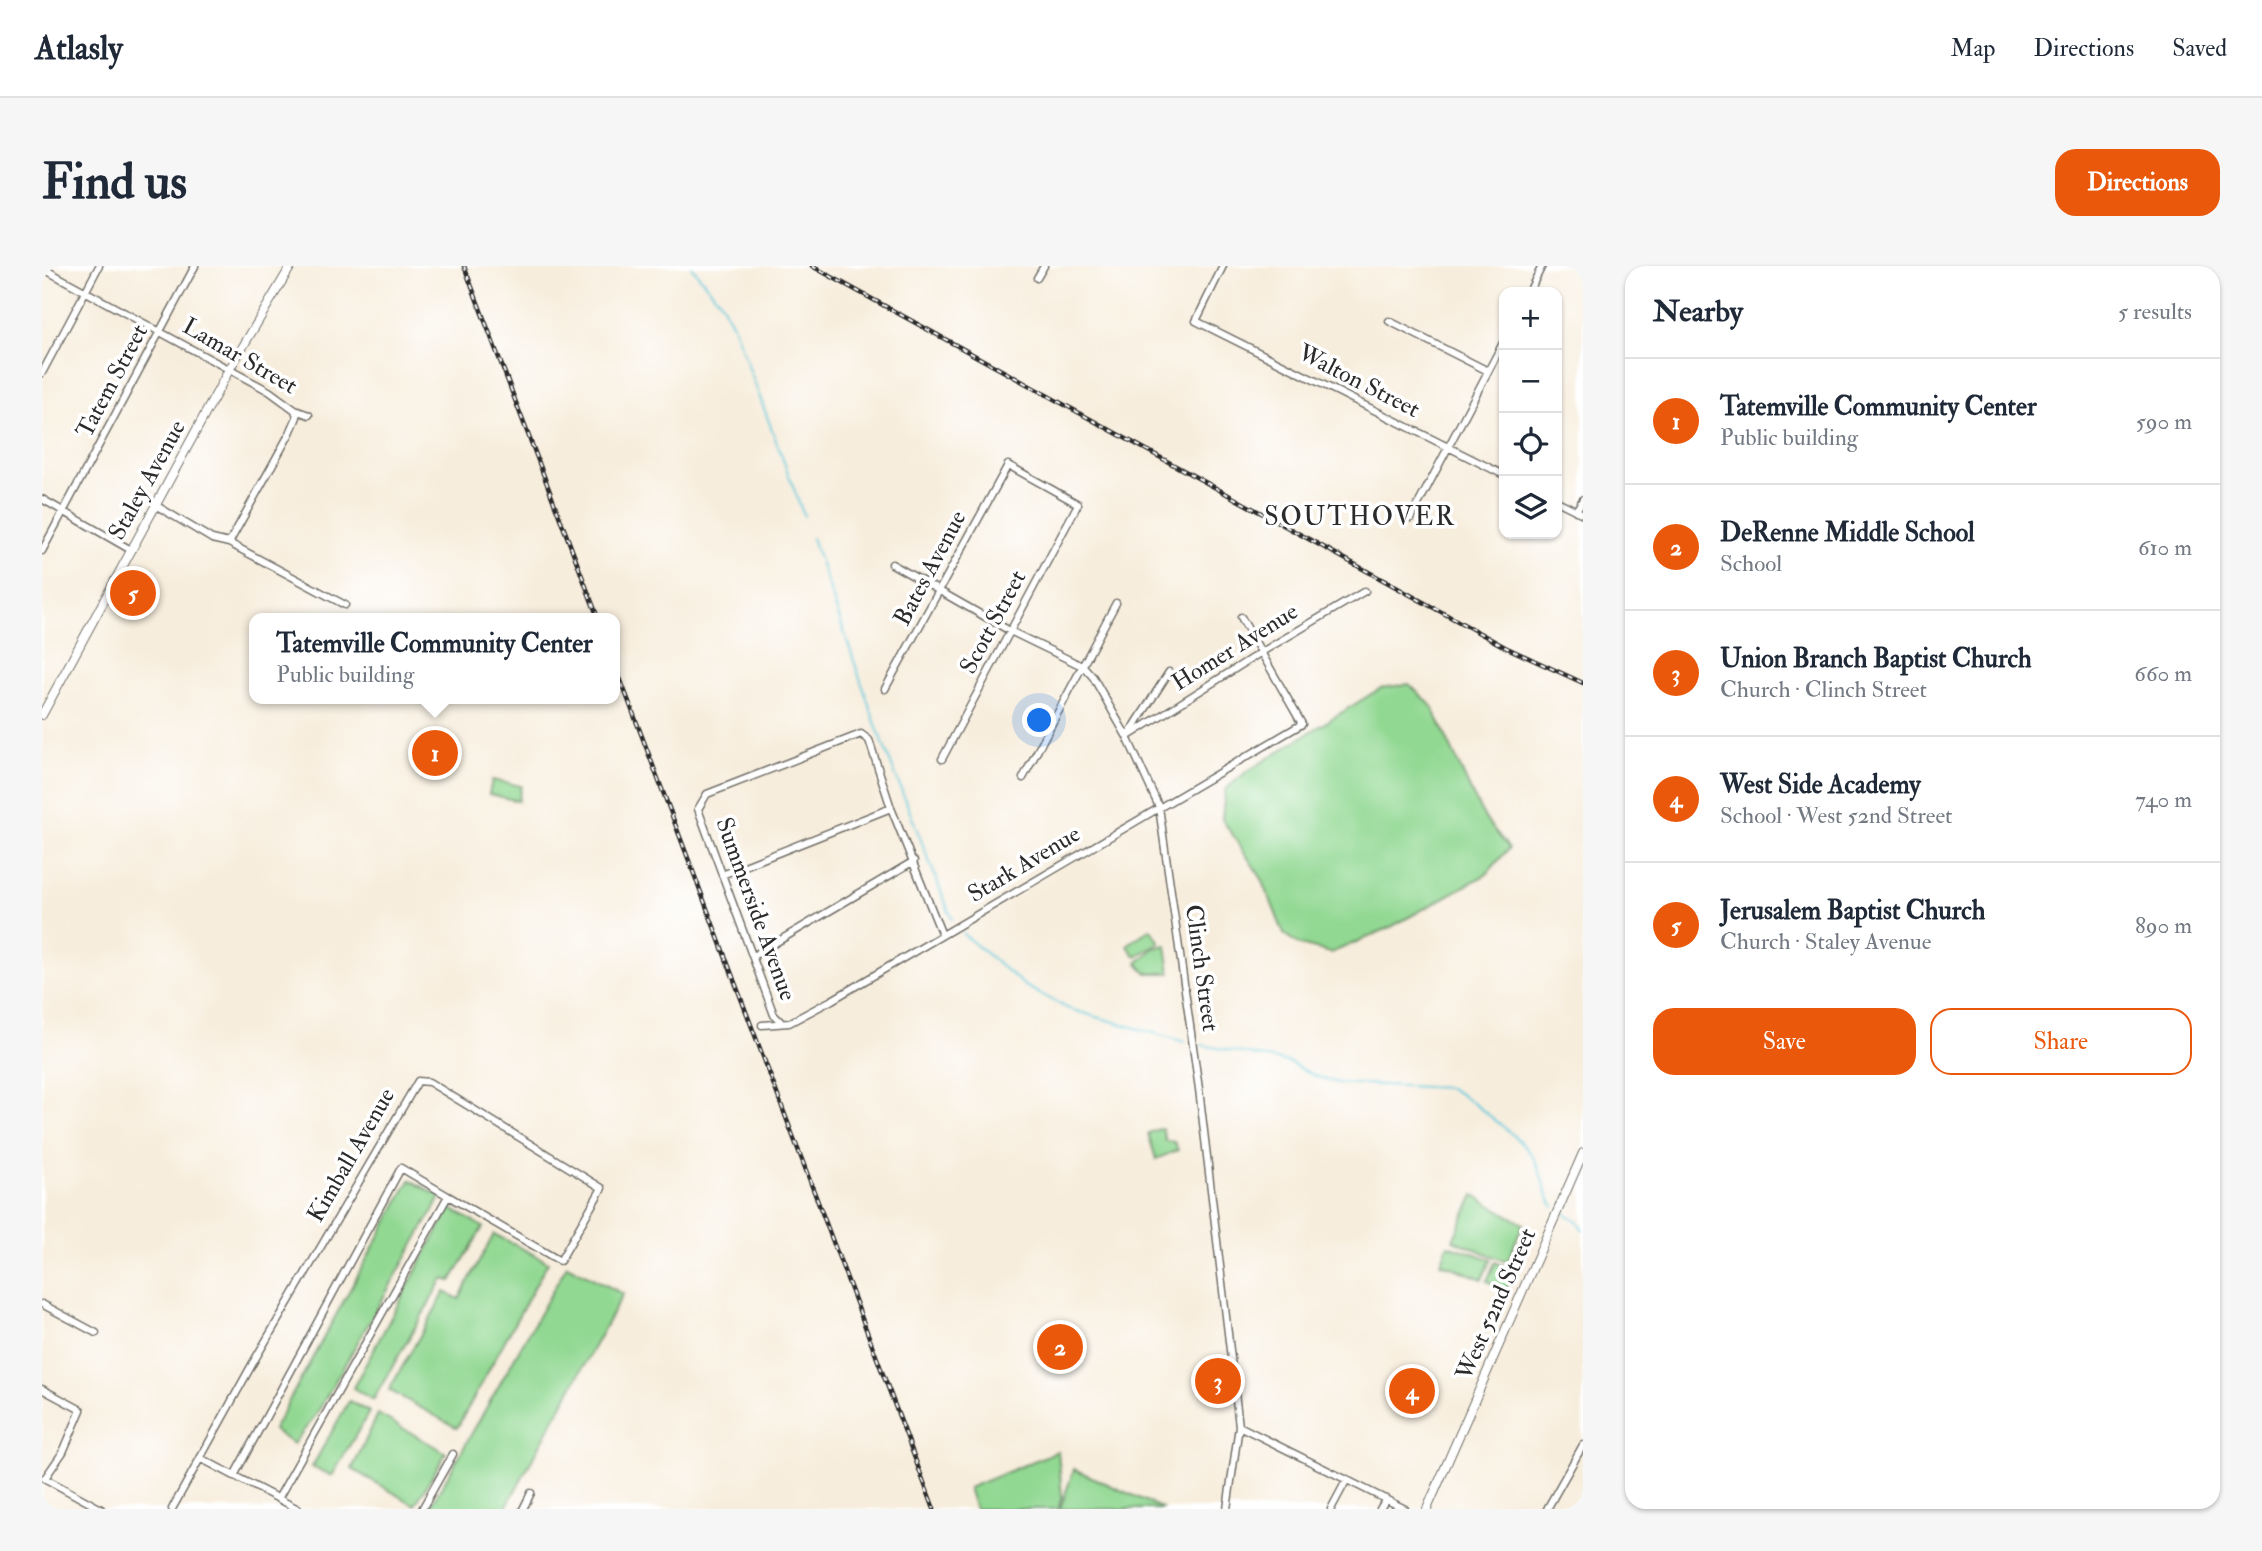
<!DOCTYPE html>
<html lang="en">
<head>
<meta charset="utf-8">
<style>
  body { margin:0; font-family:"IM FELL Double Pica",serif; background:#f6f6f7; color:#1f2937 }
  .controls { position:absolute; right:21px; top:21px; display:grid; overflow:hidden; border-radius:14px; box-shadow:0 2px 5px #0004 }
  .controls button { width:63px; height:63px; display:grid; place-items:center; padding:0; border:0; border-bottom:2px solid #e0e1e3; background:#fff; color:#1f2937; font:35px sans-serif }
  .you { position:absolute; left:998px; top:455px; width:24px; height:24px; margin:-18px; border:5px solid #fff; border-radius:50%; background:#1a73e8; box-shadow:0 0 0 10px #1a73e833 }
  .badge { display:grid; place-items:center; width:46px; height:46px; border-radius:50%; background:#ea580c; color:#fff; font-size:23px; font-weight:700 }
  .pin { position:absolute; translate:-50% -50%; border:4px solid #fff; box-shadow:0 2px 7px #0006 }
  .popup { position:absolute; left:207px; top:347px; width:371px; height:91px; box-sizing:border-box; display:grid; place-content:center; border-radius:14px; background:#fff; filter:drop-shadow(0 2px 5px #0005); font-size:23px; white-space:nowrap; color:#747a83 }
  .popup b { font-size:26px; color:#1f2937 }
  .popup::after { content:''; position:absolute; left:50%; top:100%; margin-left:-14px; border:14px solid transparent; border-top-color:#fff }
  .list { margin:0; padding:0; list-style:none }
  h2 { display:flex; justify-content:space-between; align-items:center; height:91px; margin:0; padding:0 28px; font-size:30px }
  h2 small { font-size:23px; font-weight:400; color:#747a83 }
  .list li { display:grid; grid-template-columns:46px 1fr auto; gap:21px; align-items:center; box-sizing:border-box; height:126px; padding:0 28px; border-top:2px solid #e0e1e3 }
  .list b { display:block; font-size:26px; white-space:nowrap }
  .list p { margin:0; font-size:23px; white-space:nowrap; color:#747a83 }
  .list em { font-size:23px; font-style:normal; color:#747a83 }
  .actions { display:flex; gap:14px; padding:21px 28px }
  .actions a { flex:1; padding:16px 0; border:2px solid #ea580c; border-radius:21px; text-align:center; font-size:24px; color:#ea580c }
  .actions .main { background:#ea580c; color:#fff }
  .icon { flex:none; width:38px; height:38px; fill:none; stroke:currentColor; stroke-width:2; stroke-linecap:round; stroke-linejoin:round }
  .map { position:relative; flex:none; width:1541px; height:1243px; overflow:hidden; border-radius:21px }
  header { display:flex; align-items:center; gap:42px; box-sizing:border-box; height:98px; padding:0 35px; background:#fff; border-bottom:2px solid #e0e1e3 }
  header strong { font-size:33px }
  nav { display:flex; gap:38px; margin-inline-start:auto; font-size:24px }
  .intro { display:flex; align-items:center; justify-content:space-between; box-sizing:border-box; height:168px; padding:0 42px }
  h1 { margin:0; font-size:49px }
  .button { padding:18px 32px; border-radius:21px; background:#ea580c; color:#fff; font-size:24px; font-weight:700 }
  main { display:flex; gap:42px; padding:0 42px }
  aside { flex:1; background:#fff; border-radius:21px; box-shadow:0 2px 5px #0004 }
  .map>svg:first-child { display:block }
  .green { fill:#91d892; stroke:#5e825e; stroke-width:2 }
  .lines { fill:none; stroke-linecap:round; stroke-linejoin:round }
  .stream { stroke:#5ec7da; stroke-width:2 }
  .street-casing { stroke:#726f69; stroke-width:9 }
  .secondary-casing { stroke:#726f69; stroke-width:10 }
  .street { stroke:#fff; stroke-width:6 }
  .secondary { stroke:#fff; stroke-width:8 }
  .rail-casing { stroke:#2b2b2b; stroke-width:4.5 }
  .rail { stroke:#fff; stroke-width:2; stroke-dasharray:5; stroke-linecap:butt }
  .labels { text-anchor:middle; dominant-baseline:central; stroke-width:7; stroke-linejoin:round; paint-order:stroke }
  .street-label { font-size:24px; fill:#2b2b2b; stroke:#fff }
  .neighbourhood-label { font-size:26px; letter-spacing:2px; fill:#2b2b2b; stroke:#fff }
</style>
</head>
<body>
<header>
<strong>Atlasly</strong>
<nav><a>Map</a><a>Directions</a><a>Saved</a></nav>
</header>
<div class="intro"><h1>Find us</h1><a class="button">Directions</a></div>
<main>
<div class="map">
<svg width="1541" height="1243" viewBox="0 0 1541 1243">
  <rect width="100%" height="100%" fill="#fff"/>
  <filter id="ink" filterUnits="userSpaceOnUse"><feTurbulence type="fractalNoise" baseFrequency=".0143" numOctaves="2"/><feDisplacementMap in="SourceGraphic" scale="14" xChannelSelector="R" yChannelSelector="G"/><feConvolveMatrix kernelMatrix="1 2 1 2 8 2 1 2 1" color-interpolation-filters="sRGB"/></filter>
  <filter id="wash" filterUnits="userSpaceOnUse"><feTurbulence type="fractalNoise" baseFrequency=".00686" numOctaves="4" result="noise"/><feDisplacementMap in="SourceGraphic" scale="28" xChannelSelector="R" yChannelSelector="G"/><feGaussianBlur stdDeviation="1.57" result="paint"/><feColorMatrix in="noise" values="0 0 0 0 0 0 0 0 0 0 0 0 0 0 0 0 0 1.4 0 .05"/><feComposite in="paint" operator="in"/></filter>
  <g filter="url(#wash)">
    <rect width="100%" height="100%" fill="#f7eddc"/>
    <path class="green" d="M 1367,418 L 1390,440 L 1431,530 L 1444,554 L 1467,582 L 1445,608 L 1349,661 L 1289,687 L 1258,679 L 1242,668 L 1220,613 L 1180,553 L 1183,524 L 1204,506 L 1339,422 Z
      M 450,514 L 479,520 L 476,535 L 447,528 Z
      M 1108,663 L 1118,676 L 1094,691 L 1085,679 Z
      M 1124,679 L 1128,707 L 1104,707 L 1095,697 L 1112,682 Z
      M 1120,862 L 1124,875 L 1132,876 L 1136,884 L 1114,893 L 1106,867 Z
      M 368,914 L 399,931 L 274,1149 L 251,1178 L 231,1164 Z
      M 1432,929 L 1481,958 L 1465,996 L 1411,974 Z
      M 408,942 L 441,961 L 409,1015 L 401,1013 L 331,1134 L 311,1122 Z
      M 452,968 L 506,996 L 415,1162 L 347,1124 L 403,1026 L 417,1033 Z
      M 1406,979 L 1449,993 L 1440,1013 L 1399,997 Z
      M 1453,996 L 1472,1005 L 1464,1024 L 1445,1015 Z
      M 525,999 L 581,1028 L 463,1243 L 387,1243 Z
      M 307,1135 L 327,1146 L 290,1210 L 270,1201 Z
      M 336,1148 L 404,1187 L 373,1239 L 310,1203 Z
      M 1016,1185 L 1020,1230 L 1016,1243 L 933,1243 L 926,1222 Z
      M 1032,1203 L 1121,1243 L 1018,1243 Z"/>
    <g class="lines">
      <path class="stream" d="M 649,0 L 678,35 L 691,59 L 762,250
        M 770,272 L 835,462 L 910,653
        M 921,668 L 983,720 L 1027,743 L 1143,776
        M 1160,779 L 1246,796 L 1273,810 L 1296,817 L 1407,822 C 1426,831 1481,874 1491,891 C 1501,907 1501,925 1512,941
        M 1523,947 L 1535,955 L 1541,964"/>
    </g>
  </g>
  <g filter="url(#ink)">
    <g class="lines">
      <g class="street-casing">
        <path id="street" d="M 1181,0 L 1154,55 L 1462,209
          M 0,2 L 227,125 L 253,144 L 267,149
          M 995,12 L 1002,0
          M 1487,26 L 1500,0
          M 1347,55 L 1446,105
          M 0,107 L 57,0
          M 0,233 L 89,284
          M 1515,235 L 1541,248
          M 115,240 L 170,273 L 187,277 L 303,339
          M 1534,245 L 1541,233
          M 1369,252 L 1462,75
          M 187,277 L 248,167 L 255,151 L 253,144
          M 0,285 L 153,0
          M 850,298 L 968,365 L 1042,401 L 1051,411 L 1085,471 L 1117,541 L 1157,823 L 1197,1160 L 1185,1243
          M 843,423 L 966,199 L 1036,238 L 900,493
          M 1086,470 L 1127,406
          M 1085,471 L 1218,387 L 1323,325
          M 981,512 L 1074,337
          M 680,609 L 849,542
          M 711,690 L 872,595
          M 738,755 L 732,749 L 656,543 L 665,528 L 819,468 L 827,474 L 849,542 L 900,669
          M 720,759 L 747,757 L 790,734 L 1260,458 L 1199,351
          M 0,1038 L 54,1067
          M 0,1123 L 39,1144 L 21,1186 L 3,1212
          M 1197,1160 L 1363,1243
          M 158,1192 L 256,1243
          M 193,1208 L 359,902 L 406,930
          M 2,1212 L 59,1243
          M 130,1243 L 212,1095 L 376,815 L 387,816 L 560,922 L 518,995 L 406,930 L 237,1231
          M 380,1243 L 411,1188
          M 481,1243 L 489,1227
          M 1289,1243 L 1305,1213
          M 1338,1243 L 1344,1233
          M 1505,1243 L 1541,1179"/>
      </g>
      <g class="secondary-casing">
        <path id="secondary" d="M 0,449 L 187,104 L 249,0
          M 1385,1243 L 1541,887"/>
      </g>
      <use href="#street" class="street"/>
      <use href="#secondary" class="secondary"/>
      <g class="rail-casing">
        <path id="rail" d="M 422,0 L 556,352
          M 770,0 L 1463,381 L 1541,417
          M 573,399 L 892,1243"/>
      </g>
      <use href="#rail" class="rail"/>
    </g>
  </g>
  <g class="labels">
    <g class="street-label">
      <text transform="translate(198 90) rotate(30)">Lamar Street</text>
      <text transform="translate(70 115) rotate(-62)">Tatem Street</text>
      <text transform="translate(1317 115) rotate(27)">Walton Street</text>
      <text transform="translate(105 214) rotate(-61)">Staley Avenue</text>
      <text transform="translate(888 302) rotate(-62)">Bates Avenue</text>
      <text transform="translate(951 356) rotate(-62)">Scott Street</text>
      <text transform="translate(1193 381) rotate(-32)">Homer Avenue</text>
      <text transform="translate(982 598) rotate(-31)">Stark Avenue</text>
      <text transform="translate(714 643) rotate(70)">Summerside Avenue</text>
      <text transform="translate(1160 702) rotate(82)">Clinch Street</text>
      <text transform="translate(309 889) rotate(-60)">Kimball Avenue</text>
      <text transform="translate(1454 1038) rotate(-66)">West 52nd Street</text>
    </g>
    <g class="neighbourhood-label">
      <text x="1318" y="251">SOUTHOVER</text>
    </g>
  </g>
</svg>
<div class="controls">
<button>+</button>
<button>−</button>
<button><svg class="icon" aria-label="locate" viewBox="0 0 24 24"><circle cx="12" cy="12" r="6"/><path d="M12 2v4M12 18v4M2 12h4M18 12h4"/></svg></button>
<button><svg class="icon" aria-label="layers" viewBox="0 0 24 24"><path d="M12 4l9 5-9 5-9-5zM3 14l9 5 9-5"/></svg></button>
</div>
<div class="you"></div>
<div class="pin badge" style="left:393px;top:487px">1</div>
<div class="popup"><b>Tatemville Community Center</b>Public building</div>
<div class="pin badge" style="left:1018px;top:1081px">2</div>
<div class="pin badge" style="left:1176px;top:1115px">3</div>
<div class="pin badge" style="left:1370px;top:1125px">4</div>
<div class="pin badge" style="left:91px;top:327px">5</div>
</div>
<aside>
<h2>Nearby<small>5 results</small></h2>
<ul class="list">
<li><span class="badge">1</span><div><b>Tatemville Community Center</b><p>Public building</p></div><em>590 m</em></li>
<li><span class="badge">2</span><div><b>DeRenne Middle School</b><p>School</p></div><em>610 m</em></li>
<li><span class="badge">3</span><div><b>Union Branch Baptist Church</b><p>Church · Clinch Street</p></div><em>660 m</em></li>
<li><span class="badge">4</span><div><b>West Side Academy</b><p>School · West 52nd Street</p></div><em>740 m</em></li>
<li><span class="badge">5</span><div><b>Jerusalem Baptist Church</b><p>Church · Staley Avenue</p></div><em>890 m</em></li>
</ul>
<div class="actions"><a class="main">Save</a><a>Share</a></div>
</aside>
</main>
</body>
</html>
